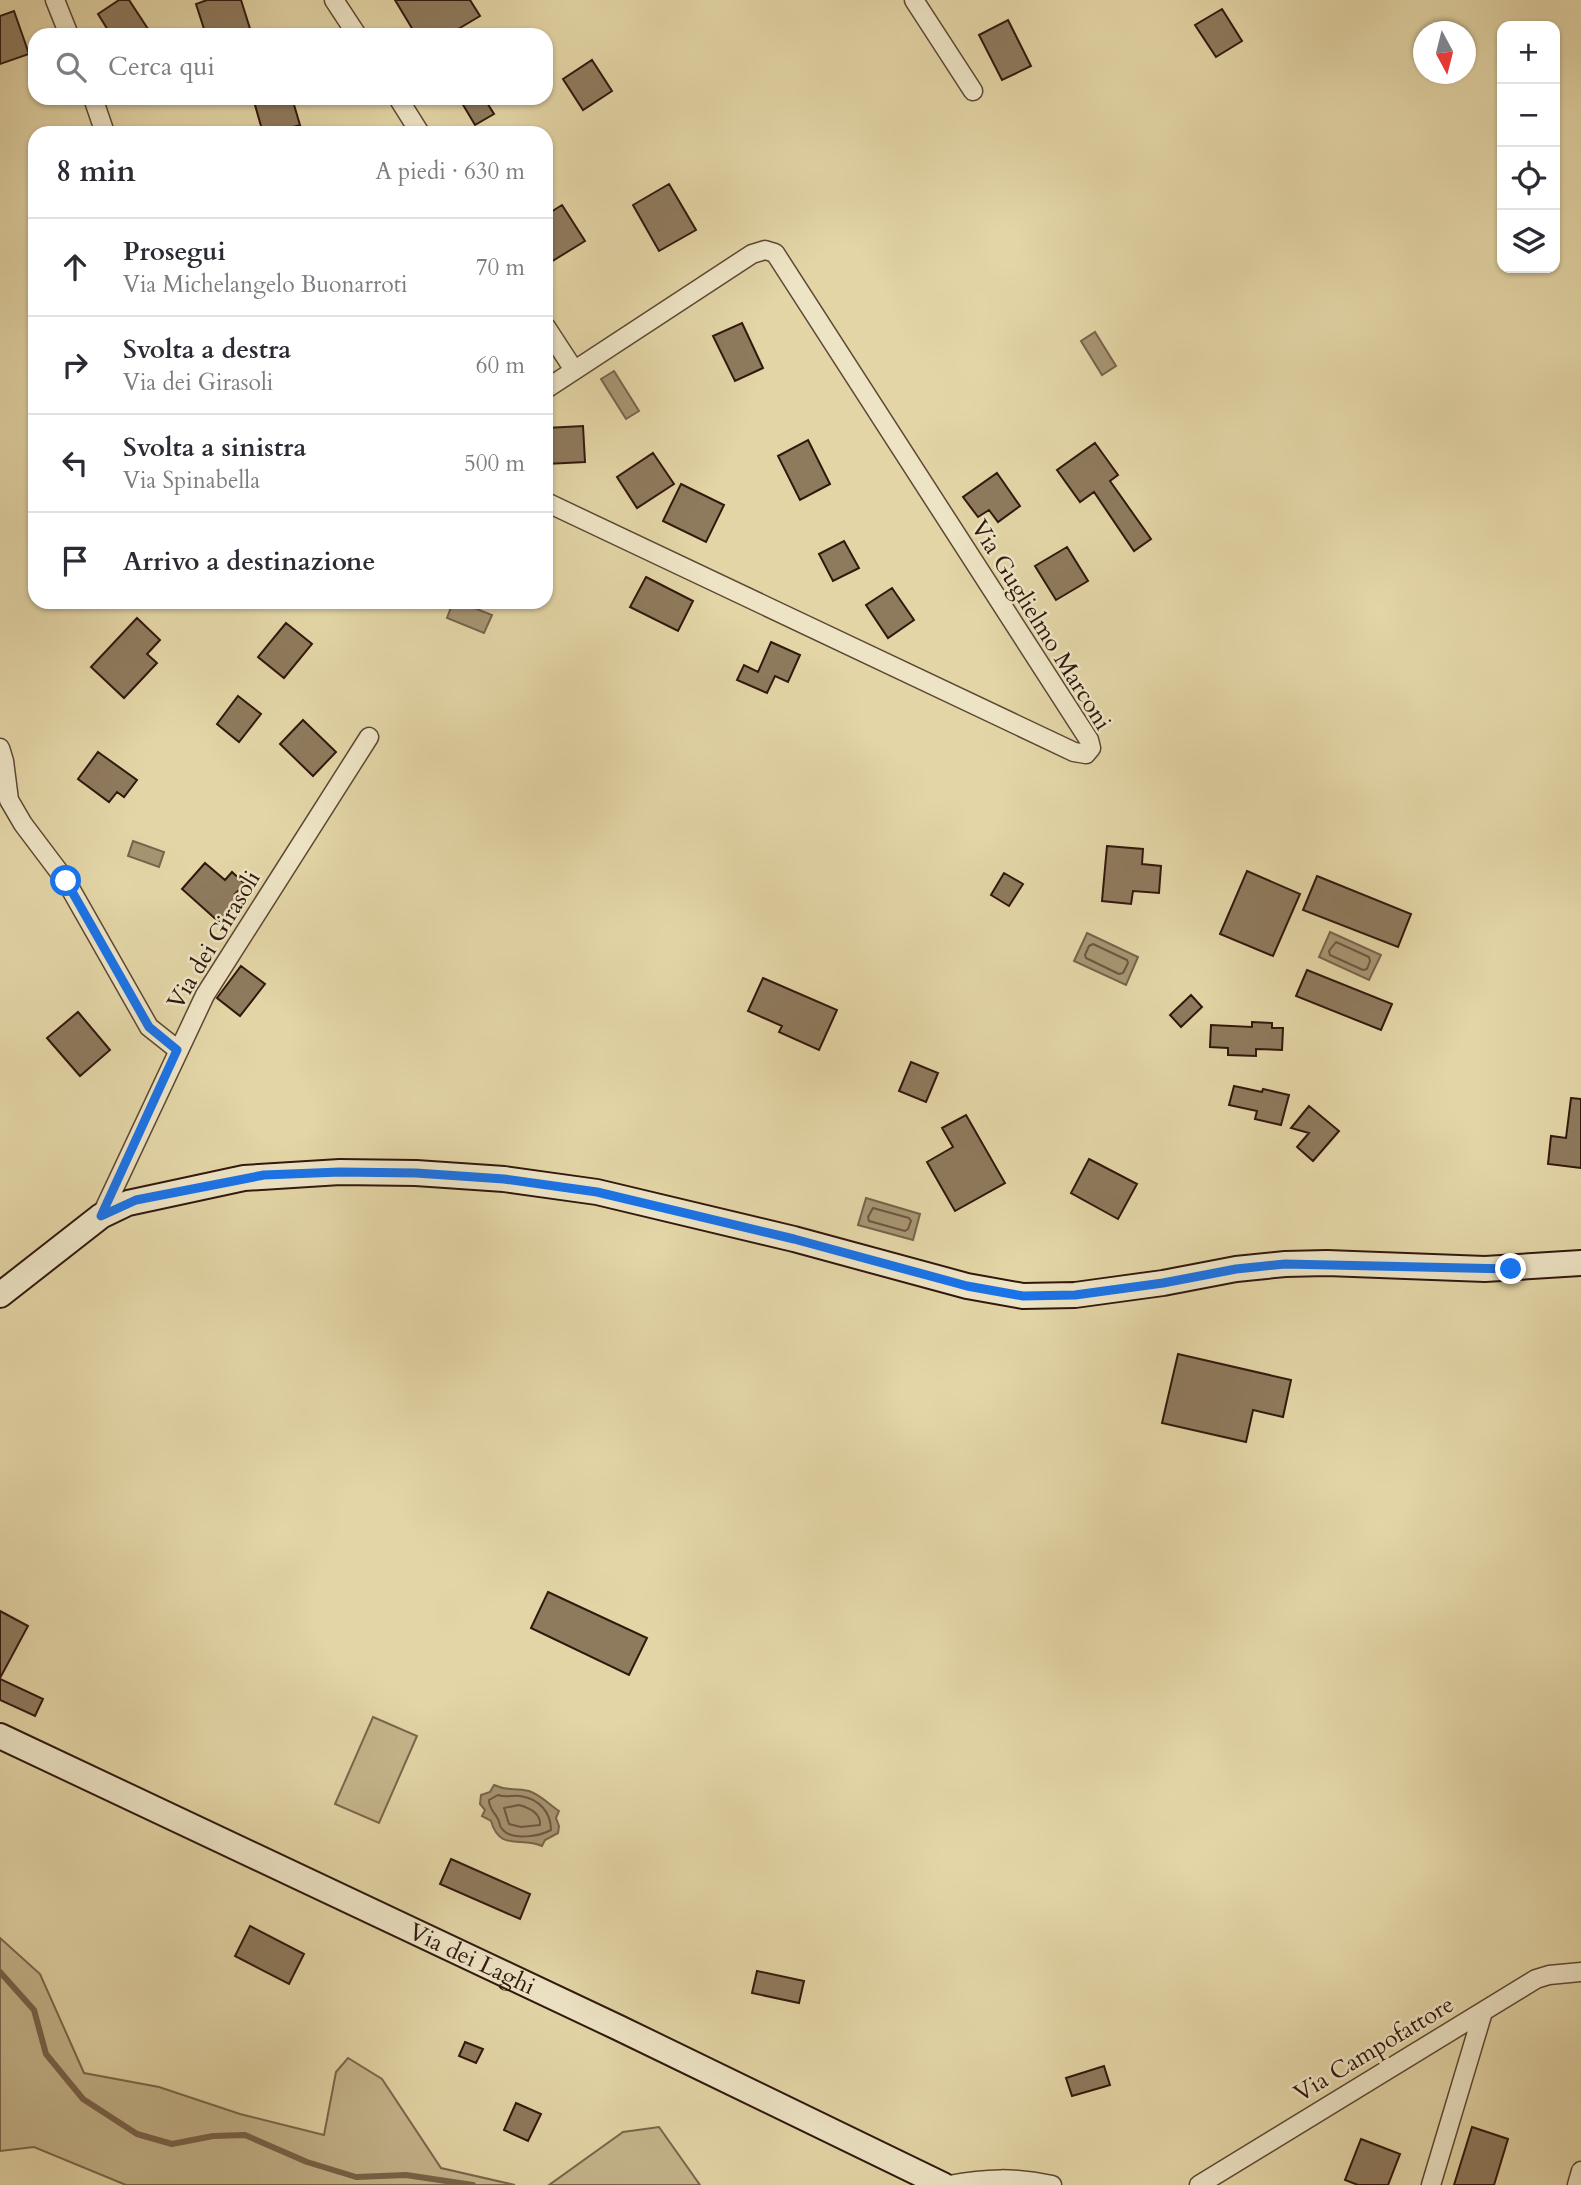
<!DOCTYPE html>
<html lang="it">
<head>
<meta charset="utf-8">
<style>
  body { margin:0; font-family:Cardo,serif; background:#f2f2f3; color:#2b2b33 }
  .controls { position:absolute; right:21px; top:21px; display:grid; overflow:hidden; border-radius:14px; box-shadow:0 2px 5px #0004 }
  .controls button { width:63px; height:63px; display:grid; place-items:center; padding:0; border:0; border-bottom:2px solid #e1e1e2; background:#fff; color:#2b2b33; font:35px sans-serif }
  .compass { position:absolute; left:1413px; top:21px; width:63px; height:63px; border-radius:50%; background:#fff; box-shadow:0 2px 5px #0004; rotate:173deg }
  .stop { position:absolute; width:21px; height:21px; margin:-16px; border:5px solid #1a73e8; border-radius:50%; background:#fff }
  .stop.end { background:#1a73e8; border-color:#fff; box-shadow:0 2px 7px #0008 }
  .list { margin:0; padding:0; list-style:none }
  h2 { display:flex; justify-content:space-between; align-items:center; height:91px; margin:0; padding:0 28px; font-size:30px }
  h2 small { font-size:23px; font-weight:400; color:#7c7c81 }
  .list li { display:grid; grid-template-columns:46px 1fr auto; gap:21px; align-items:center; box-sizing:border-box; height:98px; padding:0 28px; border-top:2px solid #e1e1e2 }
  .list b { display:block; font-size:26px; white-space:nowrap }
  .list p { margin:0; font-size:23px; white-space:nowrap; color:#7c7c81 }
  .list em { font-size:23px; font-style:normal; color:#7c7c81 }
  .icon { flex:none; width:38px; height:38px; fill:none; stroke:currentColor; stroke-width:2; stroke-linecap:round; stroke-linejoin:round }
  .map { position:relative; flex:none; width:1581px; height:2185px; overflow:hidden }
  .search { position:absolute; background:#fff; box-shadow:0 2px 5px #0004; left:28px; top:28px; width:525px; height:77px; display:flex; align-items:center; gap:18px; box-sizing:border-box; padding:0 24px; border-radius:21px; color:#7c7c81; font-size:26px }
  .panel { position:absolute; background:#fff; box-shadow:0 2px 5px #0004; left:28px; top:126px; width:525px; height:483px; border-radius:21px }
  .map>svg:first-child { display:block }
  .green { fill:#c5b58c; stroke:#7b664c; stroke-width:2 }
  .water { fill:#a69572; stroke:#77634a; stroke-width:2 }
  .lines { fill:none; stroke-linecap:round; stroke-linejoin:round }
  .shore { stroke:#6c5640; stroke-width:2 }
  .stream { stroke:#77634a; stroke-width:6 }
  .building { fill:#8e7a5d; stroke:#31180d; stroke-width:2 }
  .street-casing { stroke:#5e4733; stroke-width:21 }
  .secondary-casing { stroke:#31180d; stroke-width:28 }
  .street { stroke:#ede4c5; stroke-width:18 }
  .secondary { stroke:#ede4c5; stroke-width:24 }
  .route { stroke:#1a73e8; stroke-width:9 }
  .labels { text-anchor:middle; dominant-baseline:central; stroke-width:5; stroke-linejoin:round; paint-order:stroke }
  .street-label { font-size:24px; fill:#31180d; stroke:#ede4c5 }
</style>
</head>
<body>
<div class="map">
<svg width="1581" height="2185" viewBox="0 0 1581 2185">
  <rect width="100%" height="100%" fill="#e3d5a6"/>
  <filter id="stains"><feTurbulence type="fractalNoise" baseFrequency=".00286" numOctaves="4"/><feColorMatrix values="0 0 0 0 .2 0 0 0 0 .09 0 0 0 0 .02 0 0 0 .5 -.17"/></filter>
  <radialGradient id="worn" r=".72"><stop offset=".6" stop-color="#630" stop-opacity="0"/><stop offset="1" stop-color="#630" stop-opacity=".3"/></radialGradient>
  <path class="green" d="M 373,1717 L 417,1736 L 379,1823 L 335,1804 Z
    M 0,1938 L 40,1974 L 84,2073 L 159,2087 L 240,2114 L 324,2135 L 336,2072 L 348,2058 L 382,2079 L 441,2168 L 515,2185 L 126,2185 L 34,2147 L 0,2151 Z
    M 659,2127 L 700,2185 L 549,2185 L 623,2132 Z"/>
  <path class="water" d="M 1095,332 L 1116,366 L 1102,375 L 1081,341 Z
    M 614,371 L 639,411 L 626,419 L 601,379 Z
    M 453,602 L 459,602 L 492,615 L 484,633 L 447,618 Z
    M 133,841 L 164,852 L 159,867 L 128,856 Z
    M 1330,932 L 1381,955 L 1369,980 L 1319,957 Z
    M 1087,933 L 1138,957 L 1126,985 L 1074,961 Z
    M 866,1198 L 920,1214 L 913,1240 L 858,1225 Z
    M 494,1785 C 509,1792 514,1787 529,1791 C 541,1795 548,1804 559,1811 L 556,1818 L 559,1826 L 558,1833 L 545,1840 L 542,1846 C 521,1836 500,1852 491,1821 L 482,1816 L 485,1810 L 480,1804 L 481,1795 L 490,1792 Z"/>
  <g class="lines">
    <path class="shore" d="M 1336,942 L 1369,957 L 1370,961 L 1367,969 L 1363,970 L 1330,955 L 1329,951 Z
      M 1093,944 L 1127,960 L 1128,963 L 1123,973 L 1119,974 L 1086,958 L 1085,955 L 1089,946 Z
      M 873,1208 L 909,1218 L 911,1221 L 908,1229 L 905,1231 L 869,1221 L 868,1217 Z
      M 498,1795 C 506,1798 512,1795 520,1796 C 540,1799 551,1813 551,1830 C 540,1836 513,1841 503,1830 C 498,1825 501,1825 498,1819 C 494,1811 489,1809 489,1800 Z
      M 519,1805 C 530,1808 541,1813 540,1825 L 521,1827 L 509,1824 L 504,1808 Z"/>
    <path class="stream" d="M 0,1972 L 34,2010 L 46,2054 L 83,2099 L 137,2134 L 172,2144 L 213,2136 L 245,2135 L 307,2162 L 356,2177 L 406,2175 L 473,2185"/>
  </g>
  <path class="building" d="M 119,0 L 129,0 L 152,35 L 111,35 L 98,14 Z
    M 207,0 L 241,0 L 252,35 L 206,35 L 196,4 Z
    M 395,0 L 470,0 L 480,16 L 448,35 L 416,35 Z
    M 1222,9 L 1242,41 L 1216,57 L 1195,25 Z
    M 14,11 L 29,54 L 0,64 L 0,16 Z
    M 1008,20 L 1031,66 L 1002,80 L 979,35 Z
    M 592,60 L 612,91 L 583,110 L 563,79 Z
    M 253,98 L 292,98 L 300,125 L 272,133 L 263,133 Z
    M 459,98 L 484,98 L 494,114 L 475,125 Z
    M 669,184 L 696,230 L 659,251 L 633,205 Z
    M 562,205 L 585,241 L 546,265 L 546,215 Z
    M 742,323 L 763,368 L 735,381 L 713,336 Z
    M 583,426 L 585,462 L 546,464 L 546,428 Z
    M 808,440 L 830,484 L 800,500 L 778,456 Z
    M 1095,443 L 1118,475 L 1110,481 L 1151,539 L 1134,551 L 1094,492 L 1080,502 L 1057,470 Z
    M 653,453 L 674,484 L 637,508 L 617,477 Z
    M 997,473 L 1020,506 L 998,522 L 989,510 L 978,517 L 963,497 Z
    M 681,484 L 724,505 L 706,542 L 663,521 Z
    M 844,541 L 859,568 L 833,581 L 819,554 Z
    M 1067,547 L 1088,581 L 1056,600 L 1035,566 Z
    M 646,577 L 693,601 L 678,631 L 630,607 Z
    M 892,588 L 914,620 L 888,638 L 866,605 Z
    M 137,618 L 160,640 L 147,654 L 157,663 L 124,698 L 91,667 Z
    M 286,623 L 312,644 L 284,678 L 258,657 Z
    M 771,642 L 800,655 L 788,682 L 775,676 L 767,693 L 737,680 L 744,665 L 758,672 Z
    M 238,696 L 261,714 L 239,742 L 217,724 Z
    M 303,720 L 336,752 L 313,776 L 280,744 Z
    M 98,752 L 137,780 L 124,797 L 117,792 L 109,802 L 78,779 Z
    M 1107,846 L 1143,849 L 1142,864 L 1161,866 L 1159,893 L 1133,891 L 1131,904 L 1102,901 Z
    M 205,863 L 225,880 L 232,872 L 245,884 L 235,894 L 240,899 L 219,922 L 182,889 Z
    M 1247,871 L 1300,894 L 1273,956 L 1220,934 Z
    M 1004,873 L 1023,884 L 1009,906 L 991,895 Z
    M 1317,876 L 1411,914 L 1398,947 L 1303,910 Z
    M 241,966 L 265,984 L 240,1016 L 217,998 Z
    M 1307,970 L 1392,1004 L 1381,1030 L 1296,996 Z
    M 763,978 L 837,1010 L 819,1050 L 779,1032 L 782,1026 L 748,1011 Z
    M 1191,995 L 1202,1007 L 1181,1027 L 1170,1015 Z
    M 78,1012 L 110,1050 L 80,1076 L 47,1038 Z
    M 1252,1022 L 1272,1023 L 1272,1028 L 1283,1028 L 1282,1050 L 1256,1049 L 1256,1056 L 1228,1055 L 1228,1048 L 1210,1047 L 1211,1025 L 1252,1027 Z
    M 911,1062 L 938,1073 L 926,1102 L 899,1091 Z
    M 1234,1086 L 1262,1092 L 1263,1089 L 1289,1095 L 1281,1125 L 1255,1119 L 1257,1111 L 1229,1105 Z
    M 1571,1098 L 1581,1099 L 1581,1168 L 1548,1164 L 1551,1136 L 1566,1138 Z
    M 1309,1106 L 1339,1131 L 1313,1161 L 1297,1147 L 1309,1133 L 1291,1128 Z
    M 966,1115 L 1005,1183 L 955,1211 L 927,1162 L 953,1147 L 942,1128 Z
    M 1089,1159 L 1137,1184 L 1118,1219 L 1071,1193 Z
    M 1178,1354 L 1291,1380 L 1283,1417 L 1253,1410 L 1246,1442 L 1162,1423 Z
    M 548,1592 L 647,1638 L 629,1675 L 531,1628 Z
    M 0,1611 L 28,1626 L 0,1678 Z
    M 0,1679 L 43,1699 L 35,1716 L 0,1700 Z
    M 451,1859 L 530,1894 L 520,1919 L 440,1884 Z
    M 250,1926 L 304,1954 L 289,1984 L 235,1956 Z
    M 757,1971 L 804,1981 L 799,2003 L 752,1993 Z
    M 465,2042 L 483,2049 L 476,2063 L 459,2056 Z
    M 1104,2066 L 1110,2085 L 1072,2096 L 1066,2078 Z
    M 516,2103 L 541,2114 L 528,2141 L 504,2130 Z
    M 1472,2127 L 1508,2139 L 1494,2185 L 1454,2185 Z
    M 1361,2139 L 1400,2154 L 1388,2185 L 1358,2185 L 1345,2180 Z"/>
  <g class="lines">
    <g class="street-casing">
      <path id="street" d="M 55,0 L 69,35
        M 334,0 L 357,35
        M 914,0 L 973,91
        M 93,98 L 105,133
        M 398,98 L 420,133
        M 546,327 L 574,370
        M 546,389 L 752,254 L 765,250 L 775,253 L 1089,740 L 1091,748 L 1086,754 L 1074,752 L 546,502
        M 0,748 L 4,761 L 9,800 L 23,824 L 66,881 L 149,1027 L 178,1050
        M 101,1216 L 205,995 L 369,737
        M 949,2185 C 986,2178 1016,2177 1052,2185
        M 1199,2185 L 1536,1979 L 1549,1975 L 1581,1972
        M 1431,2185 L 1483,2012
        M 1577,2185 L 1581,2171"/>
    </g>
    <g class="secondary-casing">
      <g id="secondary">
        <path d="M 0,1295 L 101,1216 L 128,1203 L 244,1178 L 340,1172 L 416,1173 L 504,1179 L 597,1192 L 794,1239 L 967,1286 L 1023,1296 L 1075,1295 L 1163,1283 L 1236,1269 L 1285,1264 L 1327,1263 L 1485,1269 L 1581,1263"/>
        <path id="s1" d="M 0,1736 L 617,2027 L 943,2185"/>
      </g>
    </g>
    <use href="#street" class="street"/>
    <use href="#secondary" class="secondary"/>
  </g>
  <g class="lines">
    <path class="route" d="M 66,881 L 149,1027 L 177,1050 L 101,1216 L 136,1200 L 264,1175 L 340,1172 L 416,1173 L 504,1179 L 597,1192 L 794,1239 L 967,1286 L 1023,1296 L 1075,1295 L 1163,1283 L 1236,1269 L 1285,1264 L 1511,1269"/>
  </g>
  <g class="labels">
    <g class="street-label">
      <text transform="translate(1041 625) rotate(58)">Via Guglielmo Marconi</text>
      <text transform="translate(214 940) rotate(-59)">Via dei Girasoli</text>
      <text stroke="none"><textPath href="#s1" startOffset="522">Via dei Laghi</textPath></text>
      <text transform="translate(1374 2049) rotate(-31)">Via Campofattore</text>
    </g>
  </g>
  <rect width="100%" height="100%" filter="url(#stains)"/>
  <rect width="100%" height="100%" fill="url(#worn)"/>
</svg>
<div class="controls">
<button>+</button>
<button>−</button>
<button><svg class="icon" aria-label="locate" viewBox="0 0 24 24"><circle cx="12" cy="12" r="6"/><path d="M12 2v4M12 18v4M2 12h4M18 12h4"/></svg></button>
<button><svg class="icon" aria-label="layers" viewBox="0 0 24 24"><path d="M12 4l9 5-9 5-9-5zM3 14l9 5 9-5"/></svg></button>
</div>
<svg class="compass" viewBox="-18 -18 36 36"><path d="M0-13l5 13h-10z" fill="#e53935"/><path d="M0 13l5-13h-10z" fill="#7c7c81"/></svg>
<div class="stop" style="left:66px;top:881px"></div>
<div class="stop end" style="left:1511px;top:1269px"></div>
<div class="search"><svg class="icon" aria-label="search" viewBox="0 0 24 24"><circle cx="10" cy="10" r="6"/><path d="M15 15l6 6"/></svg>Cerca qui</div>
<section class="panel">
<h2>8 min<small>A piedi · 630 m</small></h2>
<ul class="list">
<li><svg class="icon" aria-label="ahead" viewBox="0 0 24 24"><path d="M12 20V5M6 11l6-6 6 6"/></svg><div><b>Prosegui</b><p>Via Michelangelo Buonarroti</p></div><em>70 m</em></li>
<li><svg class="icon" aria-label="right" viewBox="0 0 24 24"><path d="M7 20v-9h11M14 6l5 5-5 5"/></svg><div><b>Svolta a destra</b><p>Via dei Girasoli</p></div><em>60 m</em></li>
<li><svg class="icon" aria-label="left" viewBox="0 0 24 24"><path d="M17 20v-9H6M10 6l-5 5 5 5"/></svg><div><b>Svolta a sinistra</b><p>Via Spinabella</p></div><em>500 m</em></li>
<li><svg class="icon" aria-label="arrive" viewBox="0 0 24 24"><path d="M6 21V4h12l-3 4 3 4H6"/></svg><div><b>Arrivo a destinazione</b></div></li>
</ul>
</section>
</div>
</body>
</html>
